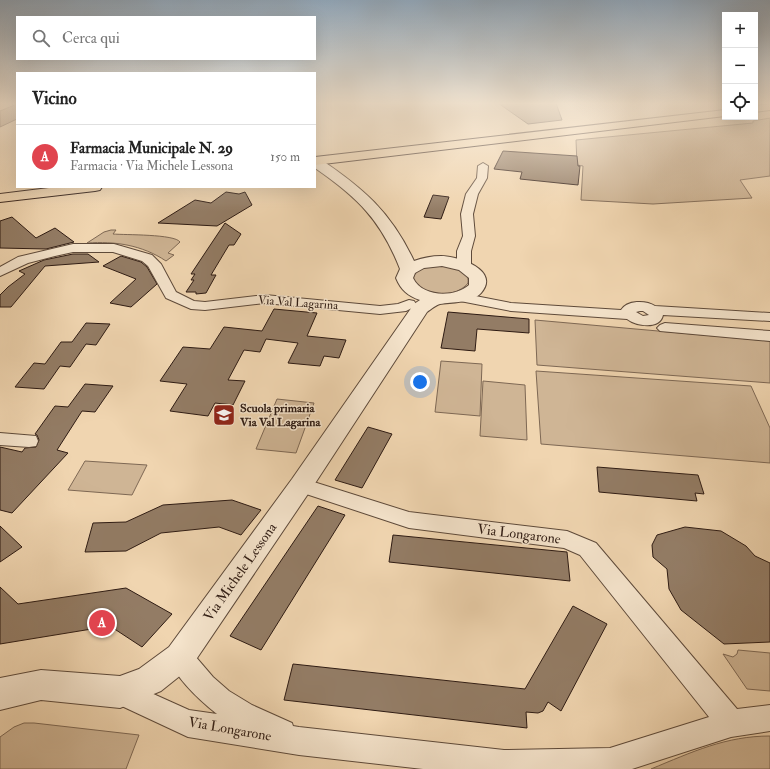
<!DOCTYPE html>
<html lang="it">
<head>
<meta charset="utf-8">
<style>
  body { margin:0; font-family:"IM FELL Double Pica",serif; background:#f2f2f2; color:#222 }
  .controls { position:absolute; right:12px; top:12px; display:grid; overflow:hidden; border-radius:0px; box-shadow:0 4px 16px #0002 }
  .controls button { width:36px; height:36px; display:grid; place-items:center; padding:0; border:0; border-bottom:1px solid #e0e0e0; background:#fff; color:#222; font:20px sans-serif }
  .you { position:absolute; left:420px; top:382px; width:14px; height:14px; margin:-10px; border:3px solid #fff; border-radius:50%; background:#1a73e8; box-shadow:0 0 0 6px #1a73e833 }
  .badge { display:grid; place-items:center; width:26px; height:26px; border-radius:50%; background:#8f2418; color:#fff; font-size:13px; font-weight:700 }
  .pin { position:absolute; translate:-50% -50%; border:2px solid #fff; box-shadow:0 1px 4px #0006 }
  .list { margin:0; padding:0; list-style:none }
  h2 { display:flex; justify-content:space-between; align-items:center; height:52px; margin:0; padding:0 16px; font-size:17px }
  h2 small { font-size:13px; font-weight:400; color:#767676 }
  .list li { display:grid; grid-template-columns:26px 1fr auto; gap:12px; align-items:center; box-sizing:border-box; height:64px; padding:0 16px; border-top:1px solid #e0e0e0 }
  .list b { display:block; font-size:15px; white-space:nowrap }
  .list p { margin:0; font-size:13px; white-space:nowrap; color:#767676 }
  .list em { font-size:13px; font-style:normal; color:#767676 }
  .icon { flex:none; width:22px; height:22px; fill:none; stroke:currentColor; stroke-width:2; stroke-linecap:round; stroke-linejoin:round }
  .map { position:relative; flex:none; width:770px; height:769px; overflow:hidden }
  .search { position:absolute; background:#fff; box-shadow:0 4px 16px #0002; left:16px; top:16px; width:300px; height:44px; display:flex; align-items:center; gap:10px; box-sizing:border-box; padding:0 14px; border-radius:0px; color:#767676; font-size:15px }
  .panel { position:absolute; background:#fff; box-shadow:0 4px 16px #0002; left:16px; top:72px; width:300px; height:116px; border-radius:0px }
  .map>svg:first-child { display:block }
  .green { fill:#cfb595; stroke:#7e6854 }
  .building { fill:#937c65; stroke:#2e1b13 }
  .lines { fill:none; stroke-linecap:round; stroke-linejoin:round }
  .minor-casing { stroke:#5e4a3a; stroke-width:2 }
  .tertiary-casing { stroke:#5e4a3a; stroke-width:2 }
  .motorway-casing { stroke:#2e1b13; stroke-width:2 }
  .minor { fill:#f5e4cc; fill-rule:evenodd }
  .tertiary { fill:#f5e4cc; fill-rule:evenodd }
  .motorway { fill:#f0d5b0; fill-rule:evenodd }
  .labels { text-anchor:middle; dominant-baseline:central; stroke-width:3; stroke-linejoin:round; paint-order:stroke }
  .street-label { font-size:12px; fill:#2e1b13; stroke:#f5e4cc }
  .poi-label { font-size:12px; font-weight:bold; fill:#2e1b13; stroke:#f5e4cc; text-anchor:start }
  .near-street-label { font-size:14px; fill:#2e1b13; stroke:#f5e4cc }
</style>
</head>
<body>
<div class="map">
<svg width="770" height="769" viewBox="0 0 770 769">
  <rect width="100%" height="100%" fill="#f0d5b0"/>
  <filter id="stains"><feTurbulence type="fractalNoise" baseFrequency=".005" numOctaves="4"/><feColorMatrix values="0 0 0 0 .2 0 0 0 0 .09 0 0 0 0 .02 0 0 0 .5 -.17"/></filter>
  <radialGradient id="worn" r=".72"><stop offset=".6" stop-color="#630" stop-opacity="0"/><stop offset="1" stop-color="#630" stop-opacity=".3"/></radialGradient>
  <path class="green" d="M 770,118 L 770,176 L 740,180 L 752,198 L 653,204 L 581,200 L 583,166 L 577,165 L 576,140 L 753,123 L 753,121 Z
    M 111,230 L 116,230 L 113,234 C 125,235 175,234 180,242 L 168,253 L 174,255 L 166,261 C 142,245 115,241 87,243 L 104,232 Z
    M 439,265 C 450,267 470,269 468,283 C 459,295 436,297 423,290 C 420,288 416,283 413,281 C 414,267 429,267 439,265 Z
    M 535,320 L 770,341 L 770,383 L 537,365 Z
    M 441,361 L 482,364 L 480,416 L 435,412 Z
    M 536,371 L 751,386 L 770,428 L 770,463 L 541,444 Z
    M 483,381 L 525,385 L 527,440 L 480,436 Z
    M 277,399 L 314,403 L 296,453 L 256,449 Z
    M 85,461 L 147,465 L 132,495 L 68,490 Z
    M 738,650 L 770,653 L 770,691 L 747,689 L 723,654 L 733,657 L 737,654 Z
    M 24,723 L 34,723 L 139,735 L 126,769 L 0,769 L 0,737 L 14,727 Z
    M 770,736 L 770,769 L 651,769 C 692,752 726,736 770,736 Z"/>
  <path class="building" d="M 498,103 L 556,103 L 562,120 L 528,124 Z
    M 17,104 L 17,119 L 0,127 L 0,111 Z
    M 503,151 L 577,156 L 578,166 L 580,166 L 578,185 L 520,179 L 522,172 L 494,169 Z
    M 226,192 L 239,194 L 245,192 L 252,205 L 217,226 L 158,223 L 195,200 L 211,203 Z
    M 433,195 L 449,197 L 441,219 L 424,217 Z
    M 12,217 L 36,238 L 55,228 L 74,242 L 46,249 L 0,248 L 0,221 Z
    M 225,223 L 241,234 L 234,245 L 229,245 L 211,275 L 216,275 L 206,293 L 196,294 L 196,292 L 186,292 L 194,280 L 191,280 L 195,274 L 191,274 Z
    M 73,254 L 88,254 L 99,262 L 45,266 L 11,307 L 0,307 L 0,295 L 8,287 L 25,274 L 19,271 L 44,260 Z
    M 121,256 L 141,262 L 147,267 L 157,284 L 131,307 L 110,303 L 136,279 L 103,266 Z
    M 274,309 L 317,313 L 307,336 L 346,340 L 339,358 L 324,356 L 320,366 L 288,363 L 298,343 L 266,339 L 260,352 L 244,350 L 228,380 L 245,381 L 233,405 L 215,403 L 208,416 L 170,411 L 187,384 L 160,381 L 183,347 L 210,349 L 224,327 L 262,331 Z
    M 448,312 L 529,319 L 529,333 L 477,329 L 475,351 L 441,348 Z
    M 86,323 L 110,324 L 96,345 L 86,344 L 70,367 L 60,366 L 44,389 L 15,387 L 34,363 L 45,364 L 61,342 L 72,342 Z
    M 85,384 L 113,386 L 95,412 L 82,411 L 57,450 L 68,453 L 12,513 L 0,510 L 0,447 L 22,452 L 25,448 L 36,447 L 39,440 L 37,435 L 35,434 L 55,406 L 68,407 Z
    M 368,427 L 392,434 L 362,488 L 335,480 Z
    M 597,467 L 698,475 L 704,494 L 695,493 L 697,501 L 599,492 Z
    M 232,500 L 261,510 L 241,535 L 219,527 L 161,533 L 126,551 L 85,552 L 93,523 L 126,522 L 163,505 Z
    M 318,506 L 345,515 L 261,650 L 230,636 Z
    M 0,526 L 22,547 L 0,562 Z
    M 685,527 L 721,531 L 746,546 L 755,556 L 770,563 L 770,642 L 724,644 L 681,610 L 669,589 L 667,569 L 653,557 L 652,545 L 657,535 Z
    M 393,535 L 567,552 L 570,581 L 389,562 Z
    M 0,587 L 18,604 L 126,588 L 172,614 L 142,647 L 110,626 L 0,644 Z
    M 573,606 L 607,624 L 561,711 L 548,702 L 543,711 L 538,713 L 526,712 L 527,728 L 284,700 L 293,664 L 525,689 Z"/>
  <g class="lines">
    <g class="minor-casing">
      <path id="minor" d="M 483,163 L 488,166 L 487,178 L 478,194 L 473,214 L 475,236 L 471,251 L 471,266 L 469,269 L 459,269 L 457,266 L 457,251 L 463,236 L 461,214 L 466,194 L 477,178 L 478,166 Z
        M 73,244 L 114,244 L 152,255 L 161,264 L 176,292 L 194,301 L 205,302 L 265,295 L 380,306 L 398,304 L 409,300 L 414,301 L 416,304 L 414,307 L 406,311 L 380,314 L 265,303 L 205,310 L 191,309 L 166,298 L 148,266 L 142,261 L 113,252 L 73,252 L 55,256 L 28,263 L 0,276 L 0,267 L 18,257 Z
        M 460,293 L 511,303 L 621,310 C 627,300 646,300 655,306 L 770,313 L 770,321 L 663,315 C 660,330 636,326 627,319 L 511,311 L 455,300 L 453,297 L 455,294 ZM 640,311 L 643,311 L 649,315 L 643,316 L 636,312 Z
        M 665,323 L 770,331 L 770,341 L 660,331 L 657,328 L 660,325 Z
        M 0,433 L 36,436 L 38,441 L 36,446 L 29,447 L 0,445 Z
        M 301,478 L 409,512 L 567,531 L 596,543 L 737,709 L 770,705 L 770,731 L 731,737 L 632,769 L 423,769 L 299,755 L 188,737 L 111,701 L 107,692 L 111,683 L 120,679 L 189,710 L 217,714 C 198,699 178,680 167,657 L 171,649 L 180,645 L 189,649 L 213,677 L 229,691 L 252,705 L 292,723 L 293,726 L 299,727 L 504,750 L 610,748 L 709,717 L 580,555 L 564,548 L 409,528 L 294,490 L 291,485 L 294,480 Z"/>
    </g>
    <g class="tertiary-casing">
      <path id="tertiary" d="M 315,158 L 320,159 C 363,188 391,212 414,261 C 422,258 432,256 441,256 C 458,256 501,270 481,293 C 472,303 452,302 440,304 C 436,305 431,309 427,312 L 310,491 L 191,667 L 161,691 L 120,708 L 41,700 L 0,710 L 0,678 L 41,670 L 120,676 L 139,669 L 169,647 L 292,479 L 414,304 L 420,300 C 408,296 401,290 396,278 L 400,269 C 381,220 357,197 315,168 ZM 442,266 L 459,270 L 469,278 L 469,285 C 454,298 422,297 413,278 L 415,273 L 424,268 Z"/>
    </g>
    <g class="motorway-casing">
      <path id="motorway" d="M 770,104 L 770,110 L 755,112 L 755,106 Z
        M 725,110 L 725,116 L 315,165 L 315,157 Z
        M 57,187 L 102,187 L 100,190 L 95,191 L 0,202 L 0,194 Z"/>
    </g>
    <use href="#minor" class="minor"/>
    <use href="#tertiary" class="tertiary"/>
    <use href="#motorway" class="motorway"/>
  </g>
  <linearGradient id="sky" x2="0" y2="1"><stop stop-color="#91a8bc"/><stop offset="0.49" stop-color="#f8ecdb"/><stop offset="1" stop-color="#f8ecdb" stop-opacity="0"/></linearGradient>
  <rect width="770" height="211" fill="url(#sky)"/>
  <defs>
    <g id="school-square" transform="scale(1.15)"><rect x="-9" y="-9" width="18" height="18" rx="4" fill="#8f2418" stroke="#f5e4cc"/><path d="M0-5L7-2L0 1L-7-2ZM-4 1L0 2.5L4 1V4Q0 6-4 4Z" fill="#fff"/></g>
  </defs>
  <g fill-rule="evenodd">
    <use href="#school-square" x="224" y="415"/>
  </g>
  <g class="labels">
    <g class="street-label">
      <text transform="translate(298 303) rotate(4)">Via Val Lagarina</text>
    </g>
    <g class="poi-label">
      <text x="240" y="408">Scuola primaria<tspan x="240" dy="14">Via Val Lagarina</tspan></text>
    </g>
    <g class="near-street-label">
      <text transform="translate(519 534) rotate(7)">Via Longarone</text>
      <text transform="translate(240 572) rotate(-55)">Via Michele Lessona</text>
      <text transform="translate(230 729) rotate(10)">Via Longarone</text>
    </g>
  </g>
  <rect width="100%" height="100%" filter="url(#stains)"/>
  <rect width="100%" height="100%" fill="url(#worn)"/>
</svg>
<div class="controls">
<button>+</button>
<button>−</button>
<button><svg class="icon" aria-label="locate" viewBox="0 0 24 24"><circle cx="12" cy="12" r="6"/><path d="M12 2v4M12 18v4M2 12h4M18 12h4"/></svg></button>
</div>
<div class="you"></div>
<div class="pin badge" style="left:102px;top:623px;background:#e0444e">A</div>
<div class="search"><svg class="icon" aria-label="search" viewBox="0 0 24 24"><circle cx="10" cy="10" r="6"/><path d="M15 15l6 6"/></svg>Cerca qui</div>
<section class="panel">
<h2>Vicino<small></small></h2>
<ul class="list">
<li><span class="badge" style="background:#e0444e">A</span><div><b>Farmacia Municipale N. 29</b><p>Farmacia · Via Michele Lessona</p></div><em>150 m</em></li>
</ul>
</section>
</div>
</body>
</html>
